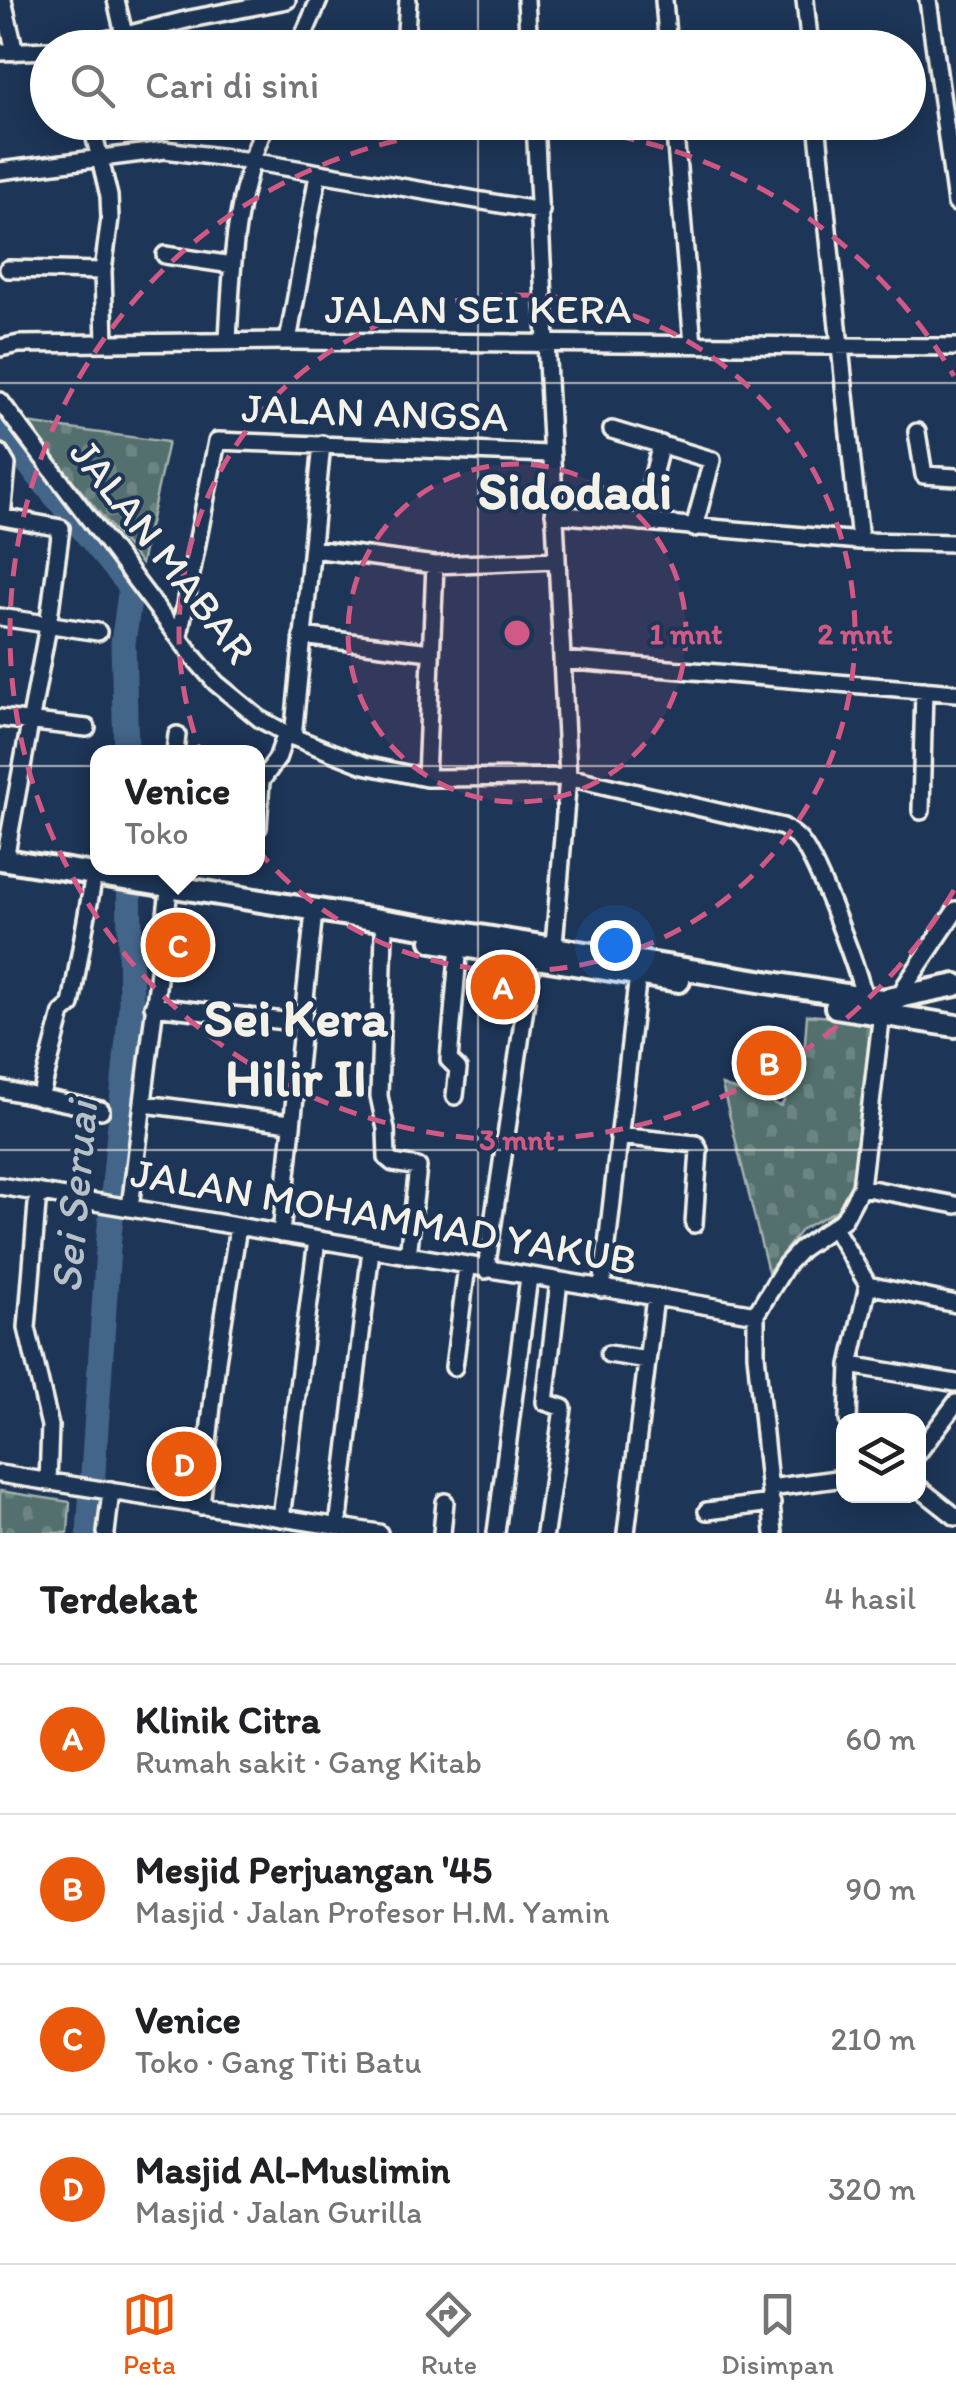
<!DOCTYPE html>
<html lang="id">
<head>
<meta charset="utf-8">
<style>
  body { margin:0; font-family:Itim,sans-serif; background:#f6f6f6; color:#202124 }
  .controls { position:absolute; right:30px; bottom:30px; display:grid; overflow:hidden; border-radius:20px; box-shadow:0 5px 25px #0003 }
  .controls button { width:90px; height:90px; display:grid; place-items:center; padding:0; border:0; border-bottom:2px solid #e0e0e0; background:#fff; color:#202124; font:50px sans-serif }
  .you { position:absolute; left:615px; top:945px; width:35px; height:35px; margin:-25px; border:8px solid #fff; border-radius:50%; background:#1a73e8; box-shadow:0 0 0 15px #1a73e833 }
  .badge { display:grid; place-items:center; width:65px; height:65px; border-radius:50%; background:#ea580c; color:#fff; font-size:32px; font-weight:700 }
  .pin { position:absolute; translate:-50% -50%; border:5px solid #fff; box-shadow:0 2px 10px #0006 }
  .popup { position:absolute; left:90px; top:745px; width:175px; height:130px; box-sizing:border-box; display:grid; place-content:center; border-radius:20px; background:#fff; filter:drop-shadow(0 2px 8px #0005); font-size:32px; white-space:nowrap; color:#757577 }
  .popup b { font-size:38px; color:#202124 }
  .popup::after { content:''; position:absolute; left:50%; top:100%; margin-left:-20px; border:20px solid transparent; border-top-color:#fff }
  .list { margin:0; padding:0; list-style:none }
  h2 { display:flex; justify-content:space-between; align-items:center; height:130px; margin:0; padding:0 40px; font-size:42px }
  h2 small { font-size:32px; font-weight:400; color:#757577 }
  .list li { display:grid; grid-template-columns:65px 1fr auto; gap:30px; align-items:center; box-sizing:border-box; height:150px; padding:0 40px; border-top:2px solid #e0e0e0 }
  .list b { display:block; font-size:38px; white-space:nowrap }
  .list p { margin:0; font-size:32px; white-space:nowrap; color:#757577 }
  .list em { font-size:32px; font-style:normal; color:#757577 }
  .icon { flex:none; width:55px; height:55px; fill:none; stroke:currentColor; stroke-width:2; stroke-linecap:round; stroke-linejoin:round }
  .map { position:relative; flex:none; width:956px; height:1533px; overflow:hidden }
  .search { position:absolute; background:#fff; box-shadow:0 5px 25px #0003; left:30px; right:30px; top:30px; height:110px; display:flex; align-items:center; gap:25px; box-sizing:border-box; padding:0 35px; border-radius:55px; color:#757577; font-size:38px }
  .sheet { height:730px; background:#fff }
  nav { display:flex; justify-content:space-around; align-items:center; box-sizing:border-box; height:140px; border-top:2px solid #e0e0e0; background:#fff; font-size:28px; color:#757577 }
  nav a { display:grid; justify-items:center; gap:5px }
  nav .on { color:#ea580c }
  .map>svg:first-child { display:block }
  .cemetery { fill:url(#cemetery-stones); stroke:#a4b0ab; stroke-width:2.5 }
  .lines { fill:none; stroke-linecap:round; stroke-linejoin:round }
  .river { stroke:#436589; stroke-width:25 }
  .minor-casing { stroke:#f4f1e8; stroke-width:22 }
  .major-casing { stroke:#f4f1e8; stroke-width:28 }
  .minor { stroke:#1d3557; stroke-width:15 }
  .major { stroke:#1d3557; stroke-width:20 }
  .grid { fill:none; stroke:#f4f1e8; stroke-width:2.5; stroke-opacity:0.55 }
  .ring { fill:none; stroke:#d15985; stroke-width:5; stroke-dasharray:18 12 }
  .labels { text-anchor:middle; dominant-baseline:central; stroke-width:8; stroke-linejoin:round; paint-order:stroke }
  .street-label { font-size:42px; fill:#f4f1e8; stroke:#1d3557 }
  .water-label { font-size:45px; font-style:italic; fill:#b6c0c7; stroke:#1d3557 }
  .district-label { font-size:52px; font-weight:bold; fill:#f4f1e8; stroke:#1d3557 }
  .centre { fill:#d15985; stroke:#1d3557; stroke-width:5 }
  .ring-label { font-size:30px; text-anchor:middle; font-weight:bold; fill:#d15985; stroke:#1d3557; stroke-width:8; stroke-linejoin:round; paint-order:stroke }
</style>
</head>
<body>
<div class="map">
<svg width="956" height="1533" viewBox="0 0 956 1533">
  <defs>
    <pattern id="cemetery-stones" width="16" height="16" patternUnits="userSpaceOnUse" patternTransform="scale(2.5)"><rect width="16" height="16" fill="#53706e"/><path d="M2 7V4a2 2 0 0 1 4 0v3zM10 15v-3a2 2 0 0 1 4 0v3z" fill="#6c8583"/></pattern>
  </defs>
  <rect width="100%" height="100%" fill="#1d3557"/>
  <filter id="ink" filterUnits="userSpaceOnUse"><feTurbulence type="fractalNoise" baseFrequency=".01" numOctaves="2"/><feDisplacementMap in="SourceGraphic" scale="20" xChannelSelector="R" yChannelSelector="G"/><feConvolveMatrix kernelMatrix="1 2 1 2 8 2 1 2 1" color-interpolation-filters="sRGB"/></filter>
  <g filter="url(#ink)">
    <path class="cemetery" d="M 26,423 L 168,442 L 141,564 Z
      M 807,1015 L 872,1020 L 850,1203 L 802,1229 L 768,1272 L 722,1085 L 781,1106 L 803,1068 Z
      M 0,1491 L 70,1502 L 68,1533 L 0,1533 Z"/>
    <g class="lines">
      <path class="river" d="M 0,429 L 131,587 L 123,643 L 126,752
        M 89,1533 L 108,1248 L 131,1007 L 129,868"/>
      <g class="minor-casing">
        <path id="minor" d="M 3,0 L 15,52
          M 116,0 L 124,34
          M 526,0 L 529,48
          M 664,0 L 668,48
          M 805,0 L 810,48
          M 928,0 L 956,203
          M 74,48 L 190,19 L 287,0
          M 298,48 L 319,0
          M 405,48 L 408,0
          M 0,52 L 48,50
          M 535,122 L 568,777 L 553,957
          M 674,122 L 693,344
          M 817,122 L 860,541
          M 0,171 L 165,150 L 250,161 L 541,211
          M 165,255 L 232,265
          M 8,269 L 103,271 L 110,218 L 109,196 L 91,122
          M 103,271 L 105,343
          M 228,341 C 232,260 234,199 266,122
          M 288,341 L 318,175
          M 0,348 L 19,344 L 288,341 L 956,347
          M 0,401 L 196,660 L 216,683 L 260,719 L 293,737 L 364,765 L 426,778 L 568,777 L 783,827 C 789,831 797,836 801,842 C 817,861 863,980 865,1004
          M 612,430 L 712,460 L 694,528
          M 917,432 L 924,475 L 956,477
          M 0,453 L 7,465 L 2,517 L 61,528 L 48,626 L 5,859
          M 554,514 L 860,541 L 956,543
          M 641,522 L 661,444
          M 313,549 L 435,565 L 556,560
          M 0,617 L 98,632
          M 179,636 L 217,441 L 549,454
          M 302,636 L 430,652
          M 562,660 L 956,693
          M 0,718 L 87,728
          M 293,737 L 322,444
          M 175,752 L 177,735
          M 426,778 L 435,565
          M 921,811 L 924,690
          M 258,827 L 261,781 L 277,759 L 286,733
          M 384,933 L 379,1096 L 386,1129 L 387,1158 L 393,1163 L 418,1167 L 408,1256
          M 901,1000 L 905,986 L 956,910
          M 153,1006 L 302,1023
          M 0,1089 L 101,1110
          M 455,1096 L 458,1069 L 449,1060 L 459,945
          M 40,1098 L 62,1013 L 71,1005 L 92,886
          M 145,1104 L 290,1123
          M 618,1136 L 696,1144 L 699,1150 L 694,1224
          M 0,1186 L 756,1314
          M 861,1187 L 956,1205
          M 38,1192 L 27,1328 L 50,1426 L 48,1482
          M 130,1208 L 168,898
          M 834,1228 L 868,1285 L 956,1304
          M 281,1234 L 313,921
          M 486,1270 L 534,947
          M 602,1289 L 638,974
          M 609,1354 L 647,1360
          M 850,1365 L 956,1383
          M 454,1367 L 467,1266
          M 848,1420 L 850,1365 L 868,1285
          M 918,1453 L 956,1403
          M 0,1474 L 379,1533
          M 918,1487 L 956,1517
          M 770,1488 L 844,1478
          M 201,1506 L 217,1361 L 238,1227
          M 707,1511 L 772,1503
          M 281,1518 L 317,1240
          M 338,1527 L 371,1250
          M 106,1533 L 111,1491
          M 442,1533 L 445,1502
          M 496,1533 L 529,1277
          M 545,1533 L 563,1408 L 545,1402 L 559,1281
          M 626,1533 L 655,1297
          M 774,1533 L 756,1354 L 756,1314 L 786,1265 L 801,1249 L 844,1219 L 861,1187 L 883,1004"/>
      </g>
      <g class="major-casing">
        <path id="major" d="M 0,859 L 865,998 L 883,1000 L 956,985
          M 432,941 L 679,981
          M 836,1007 L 956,1026"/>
      </g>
      <use href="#minor" class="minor"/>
      <use href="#major" class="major"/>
    </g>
  </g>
  <path class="grid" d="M 478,0 L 478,48M 478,122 L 478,1533M 0,383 L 956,383M 0,766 L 956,766M 0,1150 L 956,1150"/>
  <circle cx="517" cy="633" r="169" fill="#d15985" fill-opacity=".12"/>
  <g class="ring">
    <circle cx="517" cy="633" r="169"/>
    <circle cx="517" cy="633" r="338"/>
    <path d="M954 890A507 507 0 1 1 954 376"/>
  </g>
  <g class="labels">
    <g class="street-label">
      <text x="478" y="308">JALAN SEI KERA</text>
      <text transform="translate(375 412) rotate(2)">JALAN ANGSA</text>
      <text transform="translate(163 551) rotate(52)">JALAN MABAR</text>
      <text transform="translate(384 1216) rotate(10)">JALAN MOHAMMAD YAKUB</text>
    </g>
    <g class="water-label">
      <text transform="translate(73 1197) rotate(-85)">Sei Seruai</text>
    </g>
    <g class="district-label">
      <text x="575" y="491">Sidodadi</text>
      <text x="296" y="1018">Sei Kera<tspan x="296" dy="60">Hilir II</tspan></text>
    </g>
  </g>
  <circle cx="517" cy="633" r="15" class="centre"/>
  <g class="ring-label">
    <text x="686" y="644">1 mnt</text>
    <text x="855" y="644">2 mnt</text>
    <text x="517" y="1150">3 mnt</text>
  </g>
</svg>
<div class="controls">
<button><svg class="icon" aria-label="layers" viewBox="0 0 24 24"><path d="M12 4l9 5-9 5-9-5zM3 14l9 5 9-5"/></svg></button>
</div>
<div class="you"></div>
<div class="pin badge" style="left:503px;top:987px">A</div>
<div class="pin badge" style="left:769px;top:1063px">B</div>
<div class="pin badge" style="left:178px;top:945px">C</div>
<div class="popup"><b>Venice</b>Toko</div>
<div class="pin badge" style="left:184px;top:1464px">D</div>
<div class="search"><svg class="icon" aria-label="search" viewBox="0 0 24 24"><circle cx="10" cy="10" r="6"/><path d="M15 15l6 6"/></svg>Cari di sini</div>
</div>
<section class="sheet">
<h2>Terdekat<small>4 hasil</small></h2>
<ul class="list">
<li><span class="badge">A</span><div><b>Klinik Citra</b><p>Rumah sakit · Gang Kitab</p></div><em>60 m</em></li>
<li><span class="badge">B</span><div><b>Mesjid Perjuangan '45</b><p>Masjid · Jalan Profesor H.M. Yamin</p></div><em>90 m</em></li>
<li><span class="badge">C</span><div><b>Venice</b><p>Toko · Gang Titi Batu</p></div><em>210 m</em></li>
<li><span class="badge">D</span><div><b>Masjid Al-Muslimin</b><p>Masjid · Jalan Gurilla</p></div><em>320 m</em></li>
</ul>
</section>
<nav>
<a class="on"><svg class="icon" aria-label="map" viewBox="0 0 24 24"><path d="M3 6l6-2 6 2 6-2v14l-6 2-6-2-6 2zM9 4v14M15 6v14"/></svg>Peta</a>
<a><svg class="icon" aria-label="directions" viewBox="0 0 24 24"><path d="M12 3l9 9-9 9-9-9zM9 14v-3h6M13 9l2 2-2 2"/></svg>Rute</a>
<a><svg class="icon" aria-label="saved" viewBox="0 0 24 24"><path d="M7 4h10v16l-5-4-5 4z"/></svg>Disimpan</a>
</nav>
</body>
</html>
